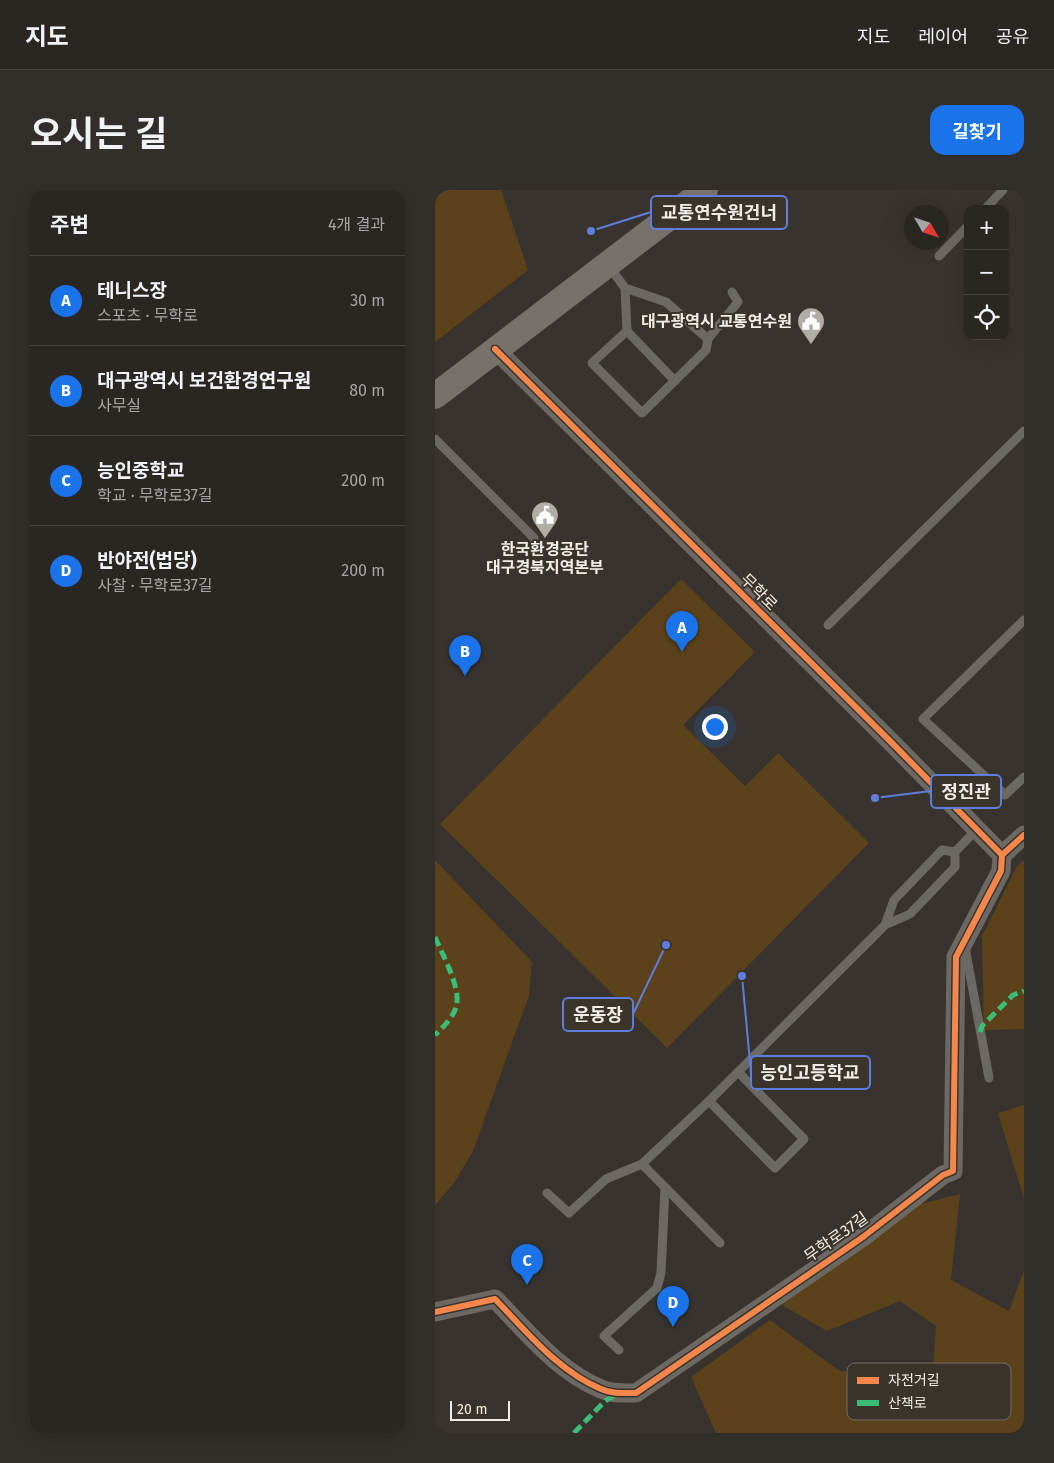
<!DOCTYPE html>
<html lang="ko">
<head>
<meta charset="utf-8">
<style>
  body { margin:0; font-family:"Fira Sans","Noto Sans KR",sans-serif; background:#322e2a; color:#f1f3f6 }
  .controls { position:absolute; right:15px; top:15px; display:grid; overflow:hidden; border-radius:10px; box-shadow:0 5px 20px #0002 }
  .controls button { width:45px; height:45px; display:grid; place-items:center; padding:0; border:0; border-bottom:1px solid #464340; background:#2a2622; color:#f1f3f6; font:25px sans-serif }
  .compass { position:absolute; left:469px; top:15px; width:45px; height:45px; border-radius:50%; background:#2a2622; box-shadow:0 5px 20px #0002; rotate:129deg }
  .scale { position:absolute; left:15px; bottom:12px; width:60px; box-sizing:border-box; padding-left:5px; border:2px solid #f1ede7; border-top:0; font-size:14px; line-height:18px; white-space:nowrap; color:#f1ede7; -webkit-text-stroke:4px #3b342b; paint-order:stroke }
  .you { position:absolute; left:279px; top:536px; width:18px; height:18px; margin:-12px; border:4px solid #fff; border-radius:50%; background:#1a73e8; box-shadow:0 0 0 8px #1a73e833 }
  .badge { display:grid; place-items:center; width:32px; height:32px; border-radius:50%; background:#1a73e8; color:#fff; font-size:16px; font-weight:700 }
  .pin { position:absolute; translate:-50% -41px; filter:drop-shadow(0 1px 2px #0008) }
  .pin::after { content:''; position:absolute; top:26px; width:18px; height:15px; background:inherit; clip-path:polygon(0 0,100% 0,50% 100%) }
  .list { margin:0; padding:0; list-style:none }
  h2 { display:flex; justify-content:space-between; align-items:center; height:65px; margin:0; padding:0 20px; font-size:21px }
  h2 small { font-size:16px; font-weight:400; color:#a5a5a5 }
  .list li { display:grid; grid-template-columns:32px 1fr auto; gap:15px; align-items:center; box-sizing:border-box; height:90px; padding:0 20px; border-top:1px solid #464340 }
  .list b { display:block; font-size:19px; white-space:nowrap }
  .list p { margin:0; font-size:16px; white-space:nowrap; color:#a5a5a5 }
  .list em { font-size:16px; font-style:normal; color:#a5a5a5 }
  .icon { flex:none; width:28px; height:28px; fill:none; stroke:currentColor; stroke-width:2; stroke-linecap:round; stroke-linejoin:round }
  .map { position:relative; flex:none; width:589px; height:1243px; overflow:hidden; border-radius:15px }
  header { display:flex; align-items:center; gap:30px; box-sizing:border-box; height:70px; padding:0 25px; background:#2a2622; border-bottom:1px solid #464340 }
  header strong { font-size:24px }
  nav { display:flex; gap:28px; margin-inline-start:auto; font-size:18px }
  .intro { display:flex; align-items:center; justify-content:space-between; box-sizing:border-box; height:120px; padding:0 30px }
  h1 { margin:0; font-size:35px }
  .button { padding:12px 22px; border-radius:15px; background:#1a73e8; color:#fff; font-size:18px; font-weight:700 }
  main { display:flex; gap:30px; padding:0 30px }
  aside { flex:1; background:#2a2622; border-radius:15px; box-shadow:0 5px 20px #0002 }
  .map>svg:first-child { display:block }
  .green { fill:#5c421b }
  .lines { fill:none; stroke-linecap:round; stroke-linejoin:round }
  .service { stroke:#6c6965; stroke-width:9 }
  .minor { stroke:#6c6965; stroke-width:19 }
  .secondary { stroke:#76716a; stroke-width:26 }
  .quiet { stroke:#3abd76; stroke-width:5; stroke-dasharray:10 5; stroke-linecap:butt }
  .cycleway-casing { stroke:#3b342b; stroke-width:9 }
  .cycleway { stroke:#f5874c; stroke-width:6 }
  .labels { text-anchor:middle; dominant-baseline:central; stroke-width:4; stroke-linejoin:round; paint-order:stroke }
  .poi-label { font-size:16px; font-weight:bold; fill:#f1ede7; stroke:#3b342b; text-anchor:end }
  .street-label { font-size:16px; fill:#f1ede7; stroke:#3b342b }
  .key { fill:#3b342b; stroke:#726c63; stroke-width:1 }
  .key-label { font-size:14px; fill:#f1ede7 }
  .leader { fill:none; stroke:#5d7edc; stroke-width:2 }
  .callout-dot { fill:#5d7edc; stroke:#3b342b; stroke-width:2 }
  .callout { fill:#3b342b; stroke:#5d7edc; stroke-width:2 }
  .callout-label { font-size:18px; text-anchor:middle; font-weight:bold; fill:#f1ede7 }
</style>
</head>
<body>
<header>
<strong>지도</strong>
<nav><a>지도</a><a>레이어</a><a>공유</a></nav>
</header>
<div class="intro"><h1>오시는 길</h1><a class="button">길찾기</a></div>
<main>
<aside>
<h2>주변<small>4개 결과</small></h2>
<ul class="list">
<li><span class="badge">A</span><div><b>테니스장</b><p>스포츠 · 무학로</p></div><em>30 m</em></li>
<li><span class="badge">B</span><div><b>대구광역시 보건환경연구원</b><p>사무실</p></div><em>80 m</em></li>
<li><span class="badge">C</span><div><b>능인중학교</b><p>학교 · 무학로37길</p></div><em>200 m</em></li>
<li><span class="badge">D</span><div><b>반야전(법당)</b><p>사찰 · 무학로37길</p></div><em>200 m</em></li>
</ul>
</aside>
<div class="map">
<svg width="589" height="1243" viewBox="0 0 589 1243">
  <rect width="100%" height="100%" fill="#38332e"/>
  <path class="green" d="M 0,0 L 66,0 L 93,80 L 0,152 Z
    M 246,389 L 320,462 L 248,535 L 310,596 L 343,563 L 434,653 L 232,858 L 5,634 Z
    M 0,670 L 97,772 L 94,805 L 38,961 L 19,993 L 0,1015 Z
    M 589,670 L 589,839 L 549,840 L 547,746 L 582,676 Z
    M 589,915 L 589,1009 L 563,923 Z
    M 525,1004 L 516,1090 L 574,1121 L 589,1080 L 589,1243 L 281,1243 L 256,1187 L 335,1130 L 403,1180 L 497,1198 L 501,1136 L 465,1111 L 392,1141 L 347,1115 L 477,1016 Z"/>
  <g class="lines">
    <path class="service" d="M 550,19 L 568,0
      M 504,66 L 533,36
      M 174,76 L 190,98 L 192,141 L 157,173 L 207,223 L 271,160 L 273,149 L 231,112 L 190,98
      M 192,141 L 240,191
      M 273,149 L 303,112 L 297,102
      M 0,249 L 99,348
      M 589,430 L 488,529 L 570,605 L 589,587
      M 393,435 L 589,241
      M 450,735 L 459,710 L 507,660 L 520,662
      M 530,757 L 554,888
      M 274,911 L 340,978 L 369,949 L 303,882
      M 207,974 L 285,1053
      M 112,1003 L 134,1023 L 171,989 L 207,974 L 274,911 L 450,735 L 475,724 L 520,677 L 520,662 L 542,639
      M 184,1160 L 169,1146 L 222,1098 L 226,1083 L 230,997"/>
    <path class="minor" d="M 60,159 L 458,554 L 567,665
      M 0,1122 L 60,1109 C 92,1142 123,1181 166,1199 C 177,1204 189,1203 201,1203 L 428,1047 L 508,985 L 518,981 L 521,767 L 566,681 L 567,665 L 589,645"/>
    <path class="secondary" d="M 0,206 L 270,0"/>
    <path class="quiet" d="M 0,747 C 7,764 27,799 21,817 C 18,828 8,837 0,845
      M 545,842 L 547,836 L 578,805 L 589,801
      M 139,1243 L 170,1211 L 183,1203"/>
    <g class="cycleway-casing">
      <path id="cycleway" d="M 60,159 L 458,554 L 567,665
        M 0,1122 L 60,1109 C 92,1142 123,1181 166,1199 C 177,1204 189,1203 201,1203 L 428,1047 L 508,985 L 518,981 L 521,767 L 566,681 L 567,665 L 589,645"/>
    </g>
    <use href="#cycleway" class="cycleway"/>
  </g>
  <defs>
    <g id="civic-pin" transform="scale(1.4375)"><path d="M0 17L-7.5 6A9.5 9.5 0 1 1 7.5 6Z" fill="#b0aca6" stroke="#3b342b"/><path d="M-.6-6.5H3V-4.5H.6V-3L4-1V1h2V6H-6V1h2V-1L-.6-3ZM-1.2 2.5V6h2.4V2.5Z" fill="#fff"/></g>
  </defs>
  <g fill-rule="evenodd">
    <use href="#civic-pin" x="376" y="131"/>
    <use href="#civic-pin" x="110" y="325"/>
  </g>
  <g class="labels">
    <g class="poi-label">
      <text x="357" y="131">대구광역시 교통연수원</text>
      <text x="110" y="359" text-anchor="middle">한국환경공단<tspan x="110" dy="18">대구경북지역본부</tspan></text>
    </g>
    <g class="street-label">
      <text transform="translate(324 402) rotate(45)">무학로</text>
      <text transform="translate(401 1047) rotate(-35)">무학로37길</text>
    </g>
  </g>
  <rect x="412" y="1173" width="164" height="57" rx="8" class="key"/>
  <rect x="422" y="1187" width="22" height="7" fill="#f5874c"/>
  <rect x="422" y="1210" width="22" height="6" fill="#3abd76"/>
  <g class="key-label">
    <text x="453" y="1195">자전거길</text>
    <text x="453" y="1218">산책로</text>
  </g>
  <path class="leader" d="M156 41L216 22M440 608L496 601M231 755L198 824M307 786L316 883"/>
  <g class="callout-dot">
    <circle cx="156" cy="41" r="5"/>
    <circle cx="440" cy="608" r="5"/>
    <circle cx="231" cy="755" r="5"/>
    <circle cx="307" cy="786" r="5"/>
  </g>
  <g class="callout">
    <rect x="216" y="6" width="136" height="33" rx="5"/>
    <rect x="496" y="585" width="70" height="33" rx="5"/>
    <rect x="128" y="808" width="70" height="33" rx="5"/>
    <rect x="316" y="866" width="119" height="33" rx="5"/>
  </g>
  <g class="callout-label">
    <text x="284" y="29">교통연수원건너</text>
    <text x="531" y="608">정진관</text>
    <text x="163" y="831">운동장</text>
    <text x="375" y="889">능인고등학교</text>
  </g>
</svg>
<div class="controls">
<button>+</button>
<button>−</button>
<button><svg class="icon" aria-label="locate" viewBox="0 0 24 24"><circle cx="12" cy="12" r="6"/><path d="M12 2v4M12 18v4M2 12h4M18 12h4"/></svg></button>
</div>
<svg class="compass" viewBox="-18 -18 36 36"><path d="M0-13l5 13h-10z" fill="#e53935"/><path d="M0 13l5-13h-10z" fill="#a5a5a5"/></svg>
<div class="scale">20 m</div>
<div class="you"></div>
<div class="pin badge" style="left:247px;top:462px">A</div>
<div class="pin badge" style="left:30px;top:486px">B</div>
<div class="pin badge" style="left:92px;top:1095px">C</div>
<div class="pin badge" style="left:238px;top:1137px">D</div>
</div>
</main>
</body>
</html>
